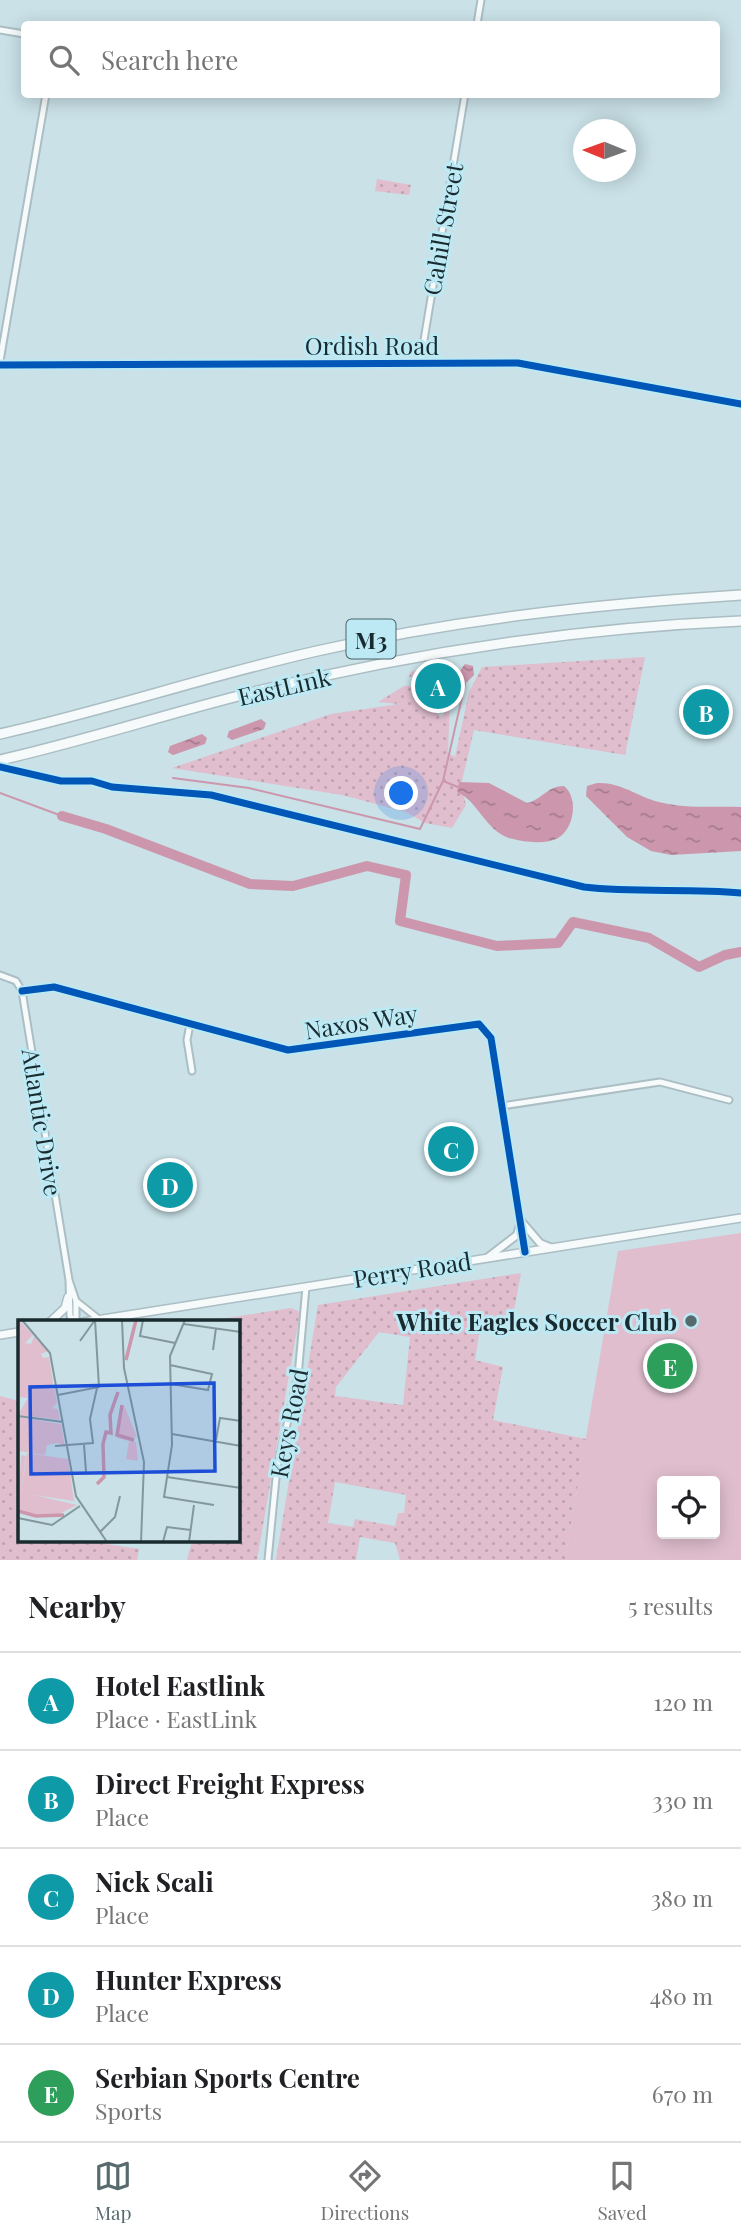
<!DOCTYPE html>
<html lang="en">
<head>
<meta charset="utf-8">
<style>
  body { margin:0; font-family:"Playfair Display",serif; background:#f2f2f2; color:#202124 }
  .controls { position:absolute; right:21px; bottom:21px; display:grid; overflow:hidden; border-radius:7px; box-shadow:0 4px 18px #0003 }
  .controls button { width:63px; height:63px; display:grid; place-items:center; padding:0; border:0; border-bottom:2px solid #e0e0e0; background:#fff; color:#202124; font:35px sans-serif }
  .compass { position:absolute; left:573px; top:119px; width:63px; height:63px; border-radius:50%; background:#fff; box-shadow:0 4px 18px #0003; rotate:271deg }
  .you { position:absolute; left:402px; top:794px; width:24px; height:24px; margin:-18px; border:5px solid #fff; border-radius:50%; background:#1a73e8; box-shadow:0 0 0 10px #1a73e833 }
  .badge { display:grid; place-items:center; width:46px; height:46px; border-radius:50%; background:#576b6f; color:#fff; font-size:23px; font-weight:700 }
  .pin { position:absolute; translate:-50% -50%; border:4px solid #fff; box-shadow:0 2px 7px #0006 }
  .list { margin:0; padding:0; list-style:none }
  h2 { display:flex; justify-content:space-between; align-items:center; height:91px; margin:0; padding:0 28px; font-size:30px }
  h2 small { font-size:23px; font-weight:400; color:#757577 }
  .list li { display:grid; grid-template-columns:46px 1fr auto; gap:21px; align-items:center; box-sizing:border-box; height:98px; padding:0 28px; border-top:2px solid #e0e0e0 }
  .list b { display:block; font-size:26px; white-space:nowrap }
  .list p { margin:0; font-size:23px; white-space:nowrap; color:#757577 }
  .list em { font-size:23px; font-style:normal; color:#757577 }
  .icon { flex:none; width:38px; height:38px; fill:none; stroke:currentColor; stroke-width:2; stroke-linecap:round; stroke-linejoin:round }
  .map { position:relative; flex:none; width:741px; height:1560px; overflow:hidden }
  .search { position:absolute; background:#fff; box-shadow:0 4px 18px #0003; left:21px; right:21px; top:21px; height:77px; display:flex; align-items:center; gap:18px; box-sizing:border-box; padding:0 24px; border-radius:7px; color:#757577; font-size:26px }
  .sheet { height:581px; background:#fff }
  nav { display:flex; justify-content:space-around; align-items:center; box-sizing:border-box; height:98px; border-top:2px solid #e0e0e0; background:#fff; font-size:19px; color:#757577 }
  nav a { display:grid; justify-items:center; gap:4px }
  nav .on { color:#576b6f }
  .map>svg:first-child { display:block }
  .grass { fill:url(#grass-dots); fill-rule:evenodd }
  .park { fill:#e0bece; fill-rule:evenodd }
  .water { fill:url(#water-ripples) }
  .lines { fill:none; stroke-linecap:round; stroke-linejoin:round }
  .stream { stroke:#cc97ac; stroke-width:2 }
  .river { stroke:#cc97ac; stroke-width:10 }
  .minor-casing { stroke:#abbec3; stroke-width:9 }
  .tertiary-casing { stroke:#abbec3; stroke-width:10 }
  .secondary-casing { stroke:#abbec3; stroke-width:10 }
  .motorway-casing { stroke:#abbec3; stroke-width:12 }
  .minor { stroke:#f7fafb; stroke-width:5 }
  .tertiary { stroke:#f7fafb; stroke-width:6 }
  .secondary { stroke:#f7fafb; stroke-width:7 }
  .motorway { stroke:#f7fafb; stroke-width:9 }
  .cycleway-casing { stroke:#bce9f4; stroke-width:11 }
  .cycleway { stroke:#0057b8; stroke-width:7 }
  .poi-dot { fill:#576b6f; stroke:#bce9f4; stroke-width:2.5 }
  .labels { text-anchor:middle; dominant-baseline:central; stroke-width:6; stroke-linejoin:round; paint-order:stroke }
  .shield { fill:#bce9f4; stroke:#4a646a; stroke-width:2 }
  .shield-label { font-size:23px; font-weight:bold; fill:#192b2f }
  .street-label { font-size:24px; fill:#192b2f; stroke:#bce9f4 }
  .poi-label { font-size:24px; font-weight:bold; fill:#192b2f; stroke:#bce9f4; text-anchor:end }
  .inset-river { fill:none; stroke:#cc97ac; stroke-width:3.5 }
  .inset-road { fill:none; stroke:#83989d; stroke-width:2 }
  .view { fill:#1d4ed8; fill-opacity:0.15; stroke:#1d4ed8; stroke-width:3.5 }
  .inset-edge { fill:none; stroke:#192b2f; stroke-width:3.5 }
</style>
</head>
<body>
<div class="map">
<svg width="741" height="1560" viewBox="0 0 741 1560">
  <defs>
    <pattern id="grass-dots" width="8" height="8" patternUnits="userSpaceOnUse" patternTransform="scale(1.75)"><rect width="8" height="8" fill="#e0bece"/><path d="M2 2h.1M6 6h.1" fill="none" stroke="#c0a3b1" stroke-width="1.8" stroke-linecap="round"/></pattern>
    <pattern id="water-ripples" width="26" height="14" patternUnits="userSpaceOnUse" patternTransform="scale(1.75)"><rect width="26" height="14" fill="#cc97ac"/><path d="M2 4q2-2 4 0t4 0M15 11q2-2 4 0t4 0" fill="none" stroke="#a57b8c"/></pattern>
  </defs>
  <rect width="100%" height="100%" fill="#c9e1e7"/>
  <path class="grass" d="M 377,179 L 411,185 L 409,195 L 375,191 Z
    M 645,657 L 625,755 L 474,730 L 461,785 L 466,805 L 452,828 L 425,823 L 406,812 L 342,795 L 172,768 L 331,714 L 399,704 L 378,702 L 404,686 L 426,686 L 429,694 L 454,690 L 454,693 L 418,701 L 442,717 L 450,701 L 448,753 L 455,757 L 469,692 L 482,667 Z
    M 446,661 L 449,661 L 447,665 L 451,669 L 450,673 L 447,669 L 424,675 L 424,679 L 409,677 L 411,672 Z
    M 521,1273 L 511,1327 L 481,1323 L 475,1360 L 503,1367 L 493,1420 L 586,1439 L 565,1560 L 400,1560 L 395,1543 L 360,1537 L 356,1560 L 276,1560 L 318,1305 ZM 379,1332 L 410,1337 L 403,1405 L 335,1396 L 336,1387 ZM 335,1482 L 406,1495 L 404,1513 L 398,1513 L 395,1526 L 355,1519 L 353,1527 L 328,1523 Z
    M 291,1308 L 300,1312 L 257,1560 L 187,1560 L 192,1541 L 238,1541 L 238,1322 L 202,1322 Z
    M 0,1396 L 19,1401 L 19,1541 L 88,1541 L 139,1549 L 137,1560 L 0,1560 Z"/>
  <path class="park" d="M 741,1233 L 741,1560 L 565,1560 L 618,1251 ZM 715,1481 L 715,1534 L 662,1534 L 662,1481 Z"/>
  <path class="water" d="M 465,664 L 473,666 L 474,675 L 465,684 L 459,672 Z
    M 261,719 L 266,723 L 264,729 L 232,740 L 227,737 L 229,731 Z
    M 202,734 L 207,738 L 205,744 L 173,755 L 168,752 L 170,746 Z
    M 459,782 L 489,783 L 527,803 C 542,800 547,786 564,786 C 579,798 574,829 558,838 C 545,845 523,842 509,838 C 485,830 478,801 457,792 Z
    M 597,783 C 621,782 636,796 659,802 C 686,809 714,806 741,807 L 741,851 L 671,855 L 651,851 L 627,837 L 586,796 L 587,786 Z"/>
  <g class="lines">
    <path class="stream" d="M 173,778 L 249,788 L 420,829 L 443,781 L 465,684
      M 443,781 L 458,787
      M 0,793 L 62,816"/>
    <path class="river" d="M 62,816 L 106,829 L 250,884 L 293,886 L 367,866 L 406,875 L 400,921 L 497,946 L 558,943 L 573,922 L 649,938 L 699,967 L 725,955 L 741,952"/>
    <g class="minor-casing">
      <path id="minor" d="M 477,24 L 481,0
        M 0,30 L 24,34
        M 0,361 L 46,94
        M 420,364 L 465,94
        M 0,365 L 518,363 L 741,404
        M 0,975 L 16,981 L 22,991 L 69,1280 L 70,1316 L 75,1322
        M 22,991 L 54,987 L 288,1050 L 479,1024 L 491,1038 L 525,1252
        M 190,1024 L 187,1040 L 192,1071
        M 502,1106 L 660,1082 L 729,1100
        M 69,1280 L 76,1301 L 76,1322
        M 76,1301 L 100,1320
        M 268,1560 L 277,1468 L 298,1376 L 306,1287"/>
    </g>
    <g class="tertiary-casing">
      <path id="tertiary" d="M 521,1221 L 540,1243 L 552,1248
        M 487,1258 L 517,1235 L 521,1221"/>
    </g>
    <g class="secondary-casing">
      <path id="secondary" d="M 50,1322 L 65,1308 L 68,1297
        M 84,1322 L 741,1218
        M 0,1335 L 19,1332"/>
    </g>
    <g class="motorway-casing">
      <path id="motorway" d="M 0,734 C 107,710 210,675 317,651 C 457,619 598,604 741,595
        M 0,760 C 84,741 166,714 250,693 C 411,653 576,628 741,621"/>
    </g>
    <use href="#minor" class="minor"/>
    <use href="#tertiary" class="tertiary"/>
    <use href="#secondary" class="secondary"/>
    <use href="#motorway" class="motorway"/>
    <g class="cycleway-casing">
      <path id="cycleway" d="M 0,365 L 518,363 L 741,404
        M 0,767 L 61,781 L 92,781 L 112,787 L 211,795 L 584,887 C 636,893 689,888 741,893
        M 22,991 L 54,987 L 288,1050 L 479,1024 L 491,1038 L 525,1252"/>
    </g>
    <use href="#cycleway" class="cycleway"/>
  </g>
  <circle class="poi-dot" cx="691" cy="1321" r="7"/>
  <g class="labels">
    <rect class="shield" x="346.5" y="619.5" width="49" height="39" rx="5"/>
    <g class="shield-label">
      <text x="371" y="639">M3</text>
    </g>
    <g class="street-label">
      <text transform="translate(442 229) rotate(-80)">Cahill Street</text>
      <text x="372" y="345">Ordish Road</text>
      <text transform="translate(284 686) rotate(-13)">EastLink</text>
      <text transform="translate(361 1021) rotate(-9)">Naxos Way</text>
      <text transform="translate(43 1122) rotate(81)">Atlantic Drive</text>
      <text transform="translate(412 1269) rotate(-9)">Perry Road</text>
      <text transform="translate(288 1423) rotate(-79)">Keys Road</text>
    </g>
    <g class="poi-label">
      <text x="677" y="1321">White Eagles Soccer Club</text>
    </g>
  </g>
  <g transform="translate(18 1320)">
    <rect width="222" height="222" fill="#c9e1e7"/>
    <path d="M 1,0 L 15,15 L 7,23 L 13,24 L 16,16 L 30,31 L 23,34 L 25,38 L 31,37 L 35,63 L 31,69 L 37,69 L 39,83 L 34,88 L 40,89 L 42,100 L 0,95 L 10,78 L 0,77 ZM 106,85 L 119,117 L 108,119 L 118,122 L 120,141 L 108,139 L 111,121 L 99,118 ZM 0,97 L 43,104 L 47,127 L 40,123 L 29,125 L 27,135 L 0,131 ZM 3,135 L 8,136 L 3,172 L 59,185 L 41,194 L 15,196 L 0,190 Z" fill="#e0bece"/>
    <path d="M 9,133 L 50,139 L 56,181 L 3,173 Z" fill="#e0bece"/>
    <path class="inset-river" d="M 108,40 L 118,0M 104,85 L 99,115 L 116,120M 79,164 L 86,157 L 85,124 L 88,112 L 93,113 L 92,95 L 100,72M 0,191 L 18,196 L 46,195"/>
    <path class="inset-road" d="M 4,0 L 32,33 L 58,176 L 89,222M 104,0 L 106,48 L 126,142 L 123,222M 125,0 L 122,16 L 157,23M 167,0 L 152,36 L 154,125 L 146,177 L 196,185M 166,4 L 223,12M 62,21 L 77,0M 195,30 L 198,8M 152,45 L 194,54 L 190,70 L 153,64M 40,75 L 81,67 L 77,0M 0,96 L 45,102M 154,114 L 223,126M 198,120 L 202,98 L 223,101M 66,125 L 68,152M 37,126 L 75,123 L 72,99 L 79,68M 149,157 L 223,168M 0,198 L 34,205 L 62,186M 82,212 L 97,197 L 102,176M 145,222 L 149,207 L 173,210M 171,222 L 176,185"/>
    <path class="view" d="M 196,63 L 197,151 L 13,154 L 12,67 Z"/>
    <rect width="222" height="222" class="inset-edge"/>
  </g>
</svg>
<div class="controls">
<button><svg class="icon" aria-label="locate" viewBox="0 0 24 24"><circle cx="12" cy="12" r="6"/><path d="M12 2v4M12 18v4M2 12h4M18 12h4"/></svg></button>
</div>
<svg class="compass" viewBox="-18 -18 36 36"><path d="M0-13l5 13h-10z" fill="#e53935"/><path d="M0 13l5-13h-10z" fill="#757577"/></svg>
<div class="you"></div>
<div class="pin badge" style="left:438px;top:686px;background:#0f9aa8">A</div>
<div class="pin badge" style="left:706px;top:712px;background:#0f9aa8">B</div>
<div class="pin badge" style="left:451px;top:1149px;background:#0f9aa8">C</div>
<div class="pin badge" style="left:170px;top:1185px;background:#0f9aa8">D</div>
<div class="pin badge" style="left:670px;top:1366px;background:#2e9e5b">E</div>
<div class="search"><svg class="icon" aria-label="search" viewBox="0 0 24 24"><circle cx="10" cy="10" r="6"/><path d="M15 15l6 6"/></svg>Search here</div>
</div>
<section class="sheet">
<h2>Nearby<small>5 results</small></h2>
<ul class="list">
<li><span class="badge" style="background:#0f9aa8">A</span><div><b>Hotel Eastlink</b><p>Place · EastLink</p></div><em>120 m</em></li>
<li><span class="badge" style="background:#0f9aa8">B</span><div><b>Direct Freight Express</b><p>Place</p></div><em>330 m</em></li>
<li><span class="badge" style="background:#0f9aa8">C</span><div><b>Nick Scali</b><p>Place</p></div><em>380 m</em></li>
<li><span class="badge" style="background:#0f9aa8">D</span><div><b>Hunter Express</b><p>Place</p></div><em>480 m</em></li>
<li><span class="badge" style="background:#2e9e5b">E</span><div><b>Serbian Sports Centre</b><p>Sports</p></div><em>670 m</em></li>
</ul>
</section>
<nav>
<a class="on"><svg class="icon" aria-label="map" viewBox="0 0 24 24"><path d="M3 6l6-2 6 2 6-2v14l-6 2-6-2-6 2zM9 4v14M15 6v14"/></svg>Map</a>
<a><svg class="icon" aria-label="directions" viewBox="0 0 24 24"><path d="M12 3l9 9-9 9-9-9zM9 14v-3h6M13 9l2 2-2 2"/></svg>Directions</a>
<a><svg class="icon" aria-label="saved" viewBox="0 0 24 24"><path d="M7 4h10v16l-5-4-5 4z"/></svg>Saved</a>
</nav>
</body>
</html>
